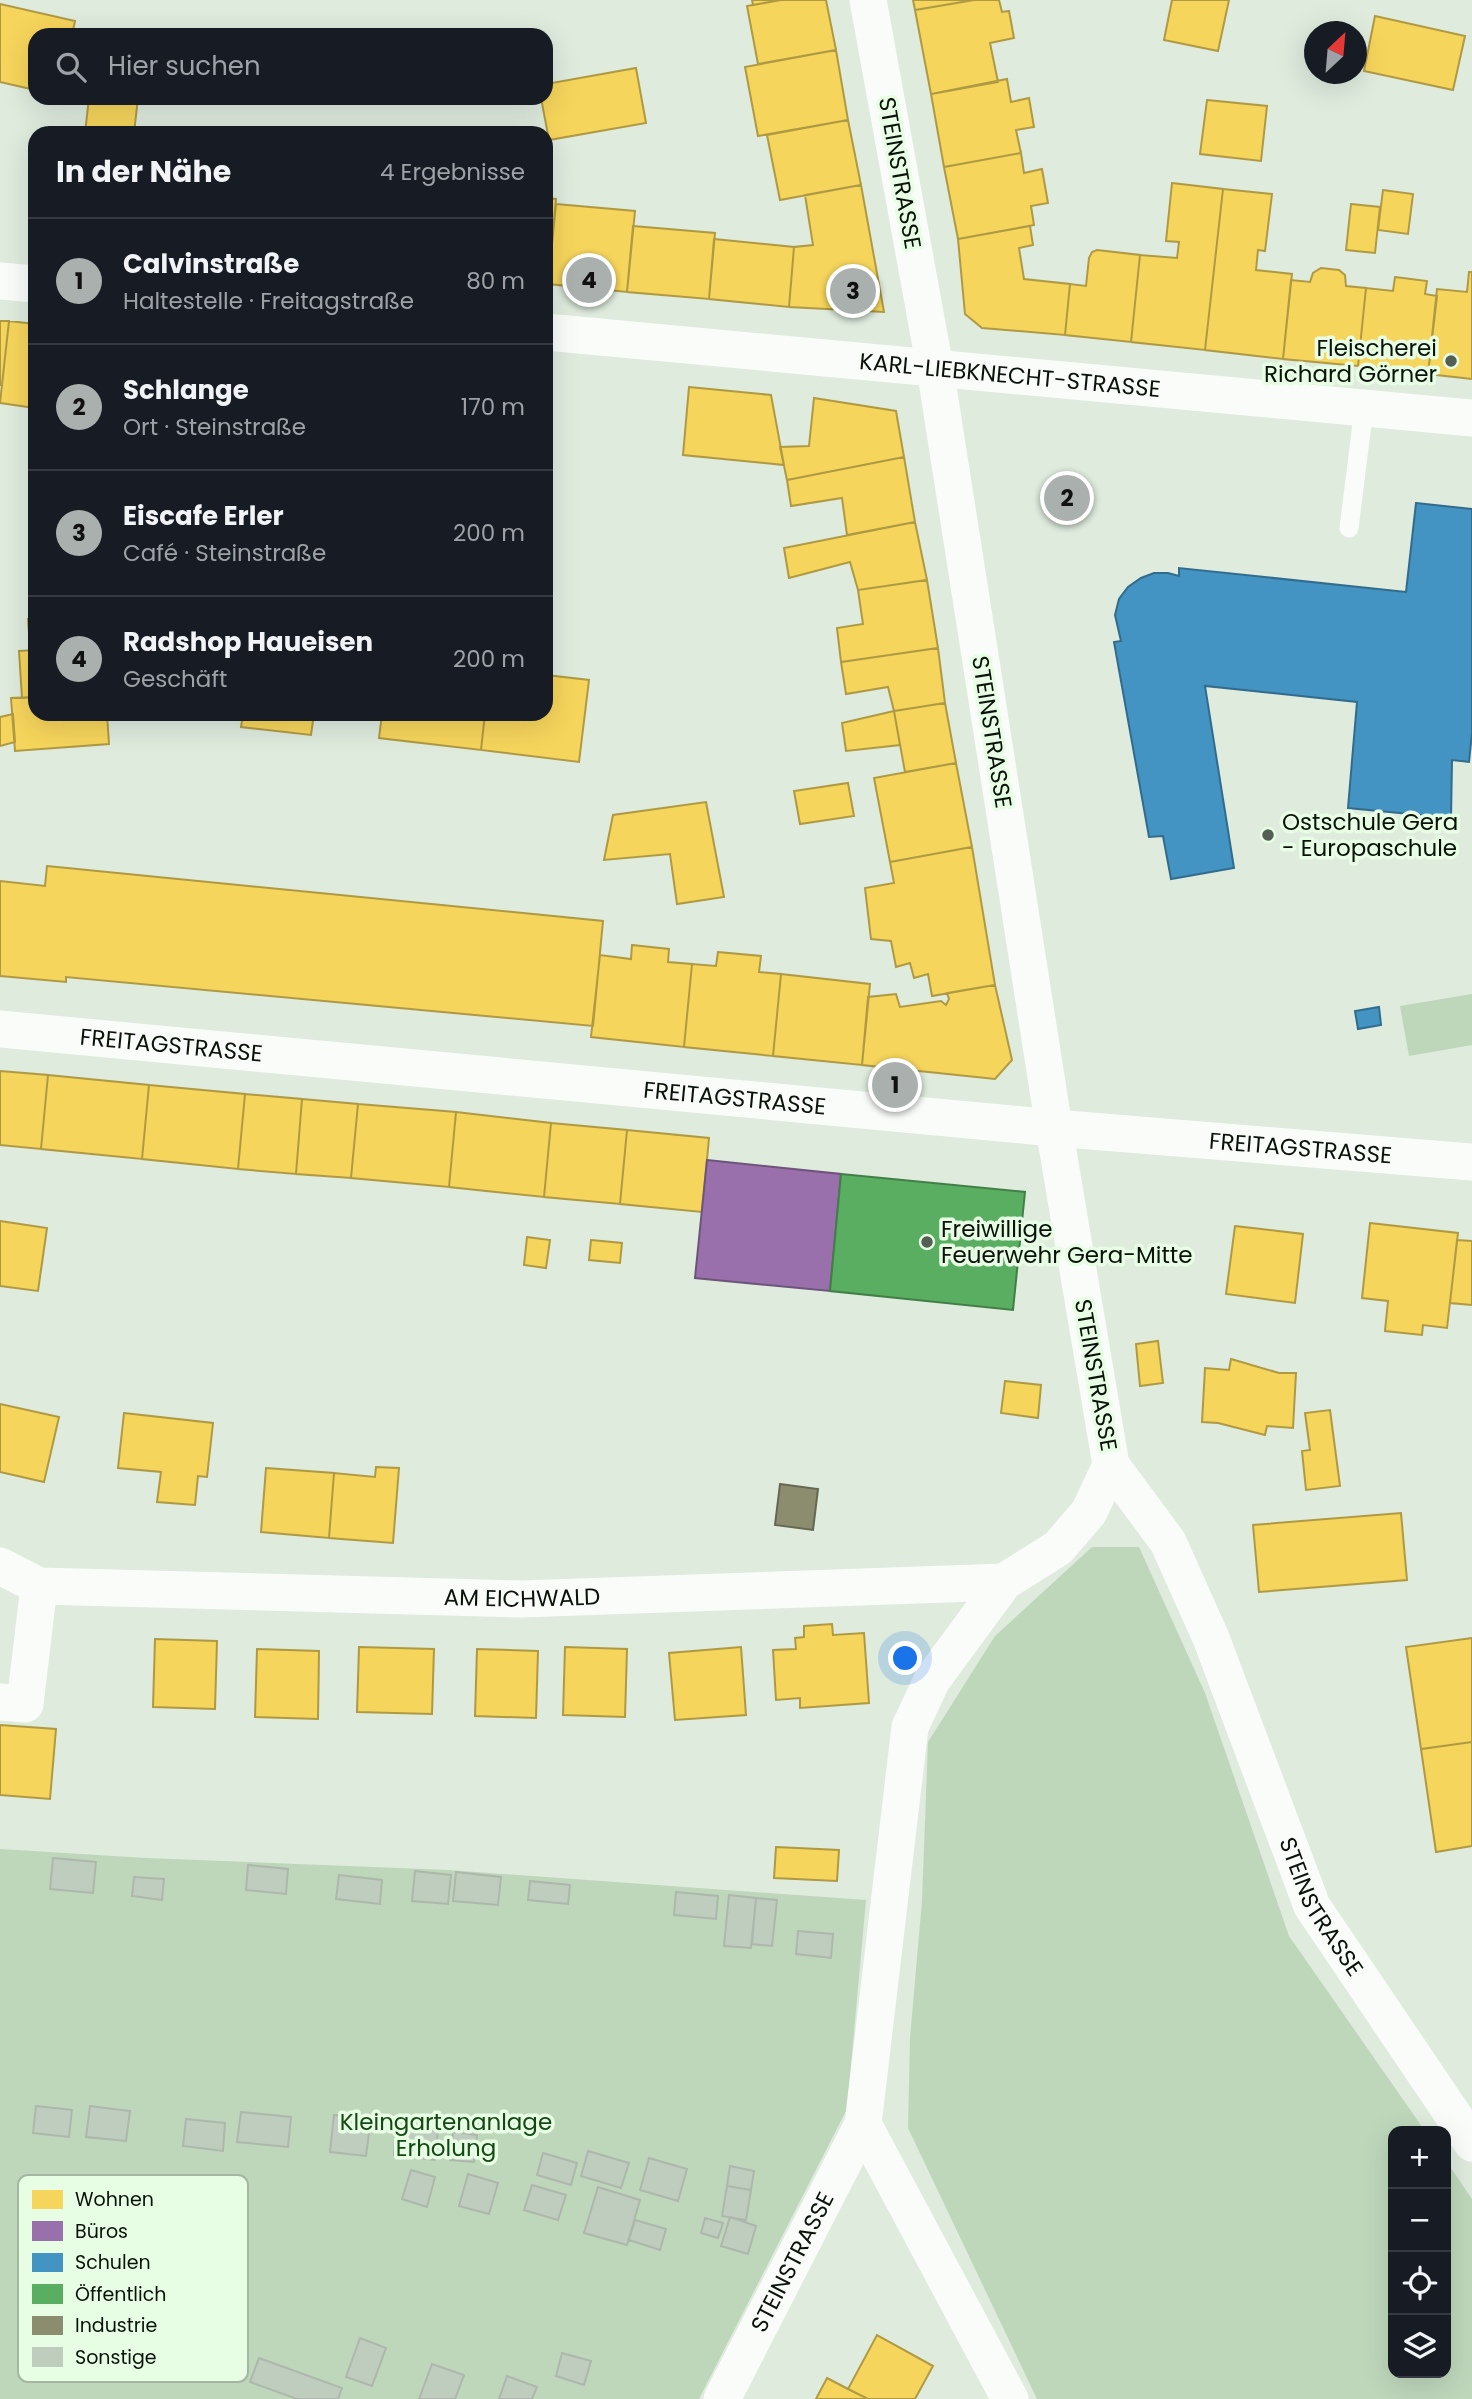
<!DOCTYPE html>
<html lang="de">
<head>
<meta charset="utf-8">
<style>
  body { margin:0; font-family:Poppins,sans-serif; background:#242831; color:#f1f3f6 }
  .controls { position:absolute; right:21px; bottom:21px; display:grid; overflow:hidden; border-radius:14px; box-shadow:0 7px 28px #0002 }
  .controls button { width:63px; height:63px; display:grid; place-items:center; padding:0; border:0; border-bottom:2px solid #363941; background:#171b24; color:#f1f3f6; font:35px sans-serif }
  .compass { position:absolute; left:1304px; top:21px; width:63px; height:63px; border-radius:50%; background:#171b24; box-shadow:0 7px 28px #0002; rotate:26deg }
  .you { position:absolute; left:906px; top:1659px; width:24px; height:24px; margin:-18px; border:5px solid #fff; border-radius:50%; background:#1a73e8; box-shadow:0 0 0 10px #1a73e833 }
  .badge { display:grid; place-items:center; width:46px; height:46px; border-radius:50%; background:#aab0ad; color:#111; font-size:23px; font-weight:700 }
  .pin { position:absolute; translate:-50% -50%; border:4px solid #fff; box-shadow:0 2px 7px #0006 }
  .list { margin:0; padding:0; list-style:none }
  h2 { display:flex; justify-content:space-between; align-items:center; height:91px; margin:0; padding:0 28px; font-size:30px }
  h2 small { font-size:23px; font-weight:400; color:#9ea1a6 }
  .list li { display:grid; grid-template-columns:46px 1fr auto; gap:21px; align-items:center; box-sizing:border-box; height:126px; padding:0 28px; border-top:2px solid #363941 }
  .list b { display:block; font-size:26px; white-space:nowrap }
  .list p { margin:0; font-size:23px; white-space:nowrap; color:#9ea1a6 }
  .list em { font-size:23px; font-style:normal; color:#9ea1a6 }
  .icon { flex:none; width:38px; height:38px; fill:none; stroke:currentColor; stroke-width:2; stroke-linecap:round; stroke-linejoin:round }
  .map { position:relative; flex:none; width:1472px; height:2399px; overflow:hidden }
  .search { position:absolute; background:#171b24; box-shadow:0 7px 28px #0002; left:28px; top:28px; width:525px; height:77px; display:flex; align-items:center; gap:18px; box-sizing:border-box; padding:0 24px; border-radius:21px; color:#9ea1a6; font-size:26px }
  .panel { position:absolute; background:#171b24; box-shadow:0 7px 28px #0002; left:28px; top:126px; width:525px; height:595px; border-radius:21px }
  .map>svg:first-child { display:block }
  .green { fill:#bed7bb }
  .homes { fill:#f6d55c; stroke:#af9a43; stroke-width:2 }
  .offices { fill:#9970ab; stroke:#6e547b; stroke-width:2 }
  .schools { fill:#4393c3; stroke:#326c8c; stroke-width:2 }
  .public { fill:#5aae61; stroke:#427f47; stroke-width:2 }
  .industry { fill:#8c8c6e; stroke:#656750; stroke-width:2 }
  .building { fill:#becdbd; stroke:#adb7ac; stroke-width:2 }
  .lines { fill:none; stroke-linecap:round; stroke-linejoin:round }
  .lane { stroke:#fafcfa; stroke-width:19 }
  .street { stroke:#fafcfa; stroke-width:37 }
  .poi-dot { fill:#545e54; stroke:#e7fee5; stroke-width:2.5 }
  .labels { text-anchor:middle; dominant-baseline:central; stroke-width:7; stroke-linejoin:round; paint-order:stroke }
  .street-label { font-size:23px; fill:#0a120a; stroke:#e7fee5 }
  .poi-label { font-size:23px; fill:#0a120a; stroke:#e7fee5; text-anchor:start }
  .park-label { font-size:23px; fill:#154914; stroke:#e7fee5 }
  .key { fill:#e7fee5; stroke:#a5b7a3; stroke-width:2 }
  .key-label { font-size:19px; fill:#0a120a }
</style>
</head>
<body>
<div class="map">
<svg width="1472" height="2399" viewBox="0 0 1472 2399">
  <rect width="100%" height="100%" fill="#deebdd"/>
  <path class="green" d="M 1472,994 L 1472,1045 L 1409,1056 L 1400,1006 Z
    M 1092,1547 L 1139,1547 L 1205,1693 L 1289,1936 L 1425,2131 L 1393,2131 L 1393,2373 L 1446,2373 L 1446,2161 L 1472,2199 L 1472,2399 L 1037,2399 L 908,2128 L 910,2038 L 922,1901 L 928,1742 L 995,1636 Z
    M 0,1849 L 146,1858 L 448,1870 L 866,1900 L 847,2109 L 699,2399 L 0,2399 Z"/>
  <path class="homes" d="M 752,0 L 781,0 L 753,5 Z
    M 781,0 L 826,0 L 836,50 L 758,64 L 747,6 Z
    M 913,0 L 974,0 L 915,10 Z
    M 974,0 L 999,0 L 1002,12 L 1009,11 L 1014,38 L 990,43 L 998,82 L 931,94 L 915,10 Z
    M 1172,0 L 1229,0 L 1218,51 L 1164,40 Z
    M 0,4 L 75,21 L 72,35 L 35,35 L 35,90 L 0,82 Z
    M 1375,16 L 1465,36 L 1453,90 L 1364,71 Z
    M 836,50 L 848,120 L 758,136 L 745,67 Z
    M 636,68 L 646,123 L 549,140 L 541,98 L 546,98 L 546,84 Z
    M 1007,79 L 1011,102 L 1029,98 L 1034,127 L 1016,130 L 1021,153 L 944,167 L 931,94 Z
    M 89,98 L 138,98 L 134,133 L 85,133 Z
    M 1207,100 L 1267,106 L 1261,161 L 1200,154 Z
    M 848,120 L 861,185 L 780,200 L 767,135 Z
    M 1021,153 L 1024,173 L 1042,169 L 1048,203 L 1031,206 L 1034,225 L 958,239 L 944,167 Z
    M 1172,183 L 1223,189 L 1205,350 L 1131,342 L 1140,255 L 1177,258 L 1179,242 L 1166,241 Z
    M 861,185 L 884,312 L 789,307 L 794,247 L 813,245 L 805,195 Z
    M 1223,189 L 1272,194 L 1265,251 L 1258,250 L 1256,270 L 1292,274 L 1283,359 L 1205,350 Z
    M 1383,190 L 1413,194 L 1408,234 L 1378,230 Z
    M 546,198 L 556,199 L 548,284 L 546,284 Z
    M 556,204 L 635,211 L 627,292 L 548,284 Z
    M 1351,204 L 1380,207 L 1375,253 L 1346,250 Z
    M 633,226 L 715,233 L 709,299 L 627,292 Z
    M 1030,226 L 1033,245 L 1019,248 L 1024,279 L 1070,284 L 1065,335 L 982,328 L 965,314 L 958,239 Z
    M 714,239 L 794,247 L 789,307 L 709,299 Z
    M 1097,250 L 1140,255 L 1131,342 L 1065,335 L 1070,284 L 1086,286 L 1089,258 L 1092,252 Z
    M 1321,268 L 1339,270 L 1345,275 L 1346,286 L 1366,288 L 1358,366 L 1283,359 L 1291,280 L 1310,282 L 1313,273 Z
    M 1469,272 L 1472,272 L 1472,379 L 1428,374 L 1437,289 L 1467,292 Z
    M 1395,277 L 1427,281 L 1425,294 L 1437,296 L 1428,374 L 1358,366 L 1366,288 L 1393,291 Z
    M 0,321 L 9,321 L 2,385 L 0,385 Z
    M 9,321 L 35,324 L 35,408 L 0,403 Z
    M 689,387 L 771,395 L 784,465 L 683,455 Z
    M 814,398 L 896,411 L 904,457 L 787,480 L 780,447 L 809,446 Z
    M 904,457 L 915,522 L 847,535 L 842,498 L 791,506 L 787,480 Z
    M 915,522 L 927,580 L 858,590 L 850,562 L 789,578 L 784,548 Z
    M 927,580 L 938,648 L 841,662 L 837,628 L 863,624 L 858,590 Z
    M 28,619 L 35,619 L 35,647 L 30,647 Z
    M 938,648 L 945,703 L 894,711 L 888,687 L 846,694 L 841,662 Z
    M 35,650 L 35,697 L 22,698 L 19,651 Z
    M 546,675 L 589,680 L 579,762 L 481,750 L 485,714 L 546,714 Z
    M 35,697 L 35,714 L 107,714 L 109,744 L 15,751 L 11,698 Z
    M 945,703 L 956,763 L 905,772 L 894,711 Z
    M 894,711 L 900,745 L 846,751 L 842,723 Z
    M 13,714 L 15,742 L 0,746 L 0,717 Z
    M 243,714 L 314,714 L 311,735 L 241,727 Z
    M 382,714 L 485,714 L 481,750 L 379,738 Z
    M 956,763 L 972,847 L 890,862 L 874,778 Z
    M 848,783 L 854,816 L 800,824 L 794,791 Z
    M 706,802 L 724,897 L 677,904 L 670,854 L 604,860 L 613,815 Z
    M 972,847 L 995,985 L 932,996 L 928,974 L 914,978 L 910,963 L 896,967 L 891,941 L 871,939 L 865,888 L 894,883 L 890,862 Z
    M 47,866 L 603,921 L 593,1026 L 66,977 L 66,982 L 0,976 L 0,881 L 45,886 Z
    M 632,945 L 669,949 L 668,962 L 692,964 L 684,1047 L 591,1037 L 600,955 L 631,959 Z
    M 718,952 L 761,956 L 759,972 L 781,974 L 773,1056 L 684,1047 L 692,964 L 716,966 Z
    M 781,974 L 870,984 L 862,1065 L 773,1056 Z
    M 995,985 L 1012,1060 L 995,1079 L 862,1065 L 868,997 L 896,994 L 900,1007 L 941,1001 L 946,1005 L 949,999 L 947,993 Z
    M 0,1071 L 48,1075 L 41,1149 L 0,1145 Z
    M 48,1075 L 149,1085 L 142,1159 L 41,1149 Z
    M 149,1085 L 245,1094 L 238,1169 L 142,1159 Z
    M 245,1094 L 302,1099 L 296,1174 L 238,1169 Z
    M 302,1099 L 358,1104 L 351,1178 L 296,1174 Z
    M 358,1104 L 456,1112 L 449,1187 L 351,1178 Z
    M 456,1112 L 551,1123 L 544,1197 L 449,1187 Z
    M 551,1123 L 627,1130 L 620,1204 L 544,1197 Z
    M 627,1130 L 709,1138 L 702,1212 L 620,1204 Z
    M 0,1221 L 47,1228 L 38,1291 L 0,1286 Z
    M 1370,1223 L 1458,1233 L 1447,1328 L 1423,1325 L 1422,1335 L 1385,1331 L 1388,1301 L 1362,1298 Z
    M 1235,1226 L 1303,1234 L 1295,1303 L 1226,1294 Z
    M 527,1237 L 550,1240 L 546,1268 L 524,1265 Z
    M 591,1240 L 622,1243 L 620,1263 L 589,1260 Z
    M 1457,1240 L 1472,1241 L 1472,1305 L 1450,1303 Z
    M 1158,1341 L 1163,1383 L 1140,1386 L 1136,1344 Z
    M 1231,1359 L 1279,1373 L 1296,1373 L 1293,1428 L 1267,1426 L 1265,1435 L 1218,1423 L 1202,1422 L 1205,1368 L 1229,1370 Z
    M 1005,1381 L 1041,1385 L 1038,1418 L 1001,1413 Z
    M 0,1404 L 59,1417 L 44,1482 L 0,1472 Z
    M 1330,1410 L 1340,1486 L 1306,1490 L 1302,1451 L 1310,1450 L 1305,1413 Z
    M 124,1413 L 213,1423 L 207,1477 L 198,1476 L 195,1505 L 157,1502 L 161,1472 L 118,1468 Z
    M 376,1467 L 399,1468 L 393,1543 L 329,1538 L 334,1473 L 375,1477 Z
    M 266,1468 L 334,1473 L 329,1538 L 261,1532 Z
    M 1401,1513 L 1407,1580 L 1259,1592 L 1253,1525 Z
    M 832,1624 L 833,1635 L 864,1633 L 869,1703 L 800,1708 L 800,1698 L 776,1700 L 773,1650 L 796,1649 L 795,1638 L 804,1637 L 804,1626 Z
    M 1472,1638 L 1472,1742 L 1421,1749 L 1406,1647 Z
    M 155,1639 L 217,1641 L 215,1709 L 153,1707 Z
    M 359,1647 L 434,1649 L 432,1714 L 357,1712 Z
    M 565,1647 L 627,1649 L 625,1717 L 563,1715 Z
    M 741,1647 L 746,1715 L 675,1720 L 669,1653 Z
    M 257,1649 L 319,1651 L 318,1719 L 255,1717 Z
    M 477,1649 L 538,1651 L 536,1718 L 475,1716 Z
    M 0,1725 L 56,1729 L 50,1799 L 0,1795 Z
    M 1472,1742 L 1472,1846 L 1436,1852 L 1421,1749 Z
    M 776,1847 L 839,1850 L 837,1881 L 774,1878 Z
    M 877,2335 L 933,2366 L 915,2399 L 868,2399 L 848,2389 Z
    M 827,2378 L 848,2389 L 868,2399 L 816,2399 Z"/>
  <path class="offices" d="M 707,1160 L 841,1174 L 830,1291 L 695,1278 Z"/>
  <path class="schools" d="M 1416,503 L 1472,509 L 1472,733 L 1469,762 L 1452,760 L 1451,818 L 1348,808 L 1357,702 L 1205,686 L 1234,868 L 1171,879 L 1163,836 L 1149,837 L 1114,642 L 1121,641 L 1115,615 L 1119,599 L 1128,587 L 1141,578 L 1154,573 L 1168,573 L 1179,576 L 1179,568 L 1406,592 Z
    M 1379,1007 L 1381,1025 L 1358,1029 L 1355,1011 Z"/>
  <path class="public" d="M 841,1174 L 1025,1192 L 1013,1310 L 830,1291 Z"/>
  <path class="industry" d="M 780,1484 L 818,1489 L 813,1530 L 775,1525 Z"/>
  <path class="building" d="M 53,1858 L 96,1862 L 93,1893 L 50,1889 Z
    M 248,1865 L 288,1869 L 286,1894 L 246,1890 Z
    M 415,1871 L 451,1875 L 448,1904 L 412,1901 Z
    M 456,1872 L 501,1877 L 498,1905 L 453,1901 Z
    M 339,1875 L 382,1880 L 380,1904 L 336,1899 Z
    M 134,1877 L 164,1879 L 162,1900 L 132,1896 Z
    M 530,1881 L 570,1885 L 568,1904 L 528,1900 Z
    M 676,1892 L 718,1896 L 716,1919 L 674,1915 Z
    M 729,1895 L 756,1898 L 751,1948 L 724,1946 Z
    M 756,1898 L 777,1900 L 772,1946 L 752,1944 Z
    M 798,1931 L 833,1934 L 831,1958 L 796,1954 Z
    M 36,2106 L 72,2110 L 69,2137 L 33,2133 Z
    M 90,2106 L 130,2111 L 126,2141 L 86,2137 Z
    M 241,2112 L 291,2117 L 288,2147 L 237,2142 Z
    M 334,2115 L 371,2118 L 366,2156 L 330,2152 Z
    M 186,2119 L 225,2123 L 223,2151 L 183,2146 Z
    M 396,2126 L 438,2131 L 435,2160 L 394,2155 Z
    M 453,2132 L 477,2135 L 474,2162 L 450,2160 Z
    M 588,2151 L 629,2163 L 621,2188 L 581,2176 Z
    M 543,2153 L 577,2163 L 571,2185 L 537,2175 Z
    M 649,2158 L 687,2169 L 678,2201 L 640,2190 Z
    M 730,2166 L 754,2171 L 751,2190 L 727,2186 Z
    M 411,2170 L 435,2177 L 427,2207 L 402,2199 Z
    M 468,2174 L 498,2183 L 489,2214 L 459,2206 Z
    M 532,2185 L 566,2195 L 558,2220 L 524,2210 Z
    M 727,2186 L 751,2190 L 746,2220 L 722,2216 Z
    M 598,2187 L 640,2200 L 627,2245 L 584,2233 Z
    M 730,2217 L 756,2226 L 748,2254 L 721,2246 Z
    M 705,2218 L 723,2223 L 718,2238 L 701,2233 Z
    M 635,2220 L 666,2229 L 660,2250 L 629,2240 Z
    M 360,2338 L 386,2348 L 372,2386 L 346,2377 Z
    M 562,2353 L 591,2361 L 584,2385 L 556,2376 Z
    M 259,2358 L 342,2388 L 338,2399 L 297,2399 L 250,2382 Z
    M 432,2364 L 464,2375 L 455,2399 L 419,2399 Z
    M 507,2376 L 537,2387 L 532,2399 L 499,2399 Z"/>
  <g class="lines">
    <path class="lane" d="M 1349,528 L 1364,408"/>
    <g class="street">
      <path d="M 0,281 L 35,284"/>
      <path id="s1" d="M 546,332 L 1472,418"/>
      <path id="s2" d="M 0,1029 L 1054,1128 L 1472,1162"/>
      <path id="s3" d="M 1111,1465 L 1168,1542 L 1211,1638 L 1312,1906 L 1472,2143"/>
      <path id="s4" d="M 0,1566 L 39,1586 L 522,1599 L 1004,1582"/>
      <path d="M 0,1702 L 25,1704 L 39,1586"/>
      <path d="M 863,2124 L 1010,2399"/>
      <path id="s5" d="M 722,2399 L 863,2124 L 910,1727 L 932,1680 L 1004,1582 L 1058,1548 L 1089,1512 L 1111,1465 L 1054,1128 L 935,368 L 868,0"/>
    </g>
  </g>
  <g class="poi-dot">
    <circle cx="1451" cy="361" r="7"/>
    <circle cx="1268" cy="835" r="7"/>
    <circle cx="927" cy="1242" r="7"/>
  </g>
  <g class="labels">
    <g class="street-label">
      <text transform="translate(900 173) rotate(80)">STEINSTRASSE</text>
      <text stroke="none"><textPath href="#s1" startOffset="466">KARL-LIEBKNECHT-STRASSE</textPath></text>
      <text transform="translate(992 732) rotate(81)">STEINSTRASSE</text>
      <text stroke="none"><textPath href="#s2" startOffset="172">FREITAGSTRASSE</textPath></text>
      <text stroke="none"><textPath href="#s2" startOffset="738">FREITAGSTRASSE</textPath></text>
      <text stroke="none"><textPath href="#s2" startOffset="1306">FREITAGSTRASSE</textPath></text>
      <text transform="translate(1096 1375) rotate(80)">STEINSTRASSE</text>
      <text stroke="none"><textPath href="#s4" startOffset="527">AM EICHWALD</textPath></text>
      <text stroke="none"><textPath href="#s3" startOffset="492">STEINSTRASSE</textPath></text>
      <text stroke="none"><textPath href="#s5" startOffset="154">STEINSTRASSE</textPath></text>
    </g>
    <g class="poi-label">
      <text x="1437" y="348" text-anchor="end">Fleischerei<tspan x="1437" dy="26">Richard Görner</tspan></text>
      <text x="1282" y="822">Ostschule Gera<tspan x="1282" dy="26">- Europaschule</tspan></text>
      <text x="941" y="1229">Freiwillige<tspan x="941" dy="26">Feuerwehr Gera-Mitte</tspan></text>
    </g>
    <g class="park-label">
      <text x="446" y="2122">Kleingartenanlage<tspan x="446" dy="26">Erholung</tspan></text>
    </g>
  </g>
  <rect x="18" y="2175" width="230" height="207" rx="10" class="key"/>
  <rect x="32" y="2190" width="31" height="19" fill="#f6d55c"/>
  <rect x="32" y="2221" width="31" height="20" fill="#9970ab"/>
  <rect x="32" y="2253" width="31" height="19" fill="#4393c3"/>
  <rect x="32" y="2284" width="31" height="20" fill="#5aae61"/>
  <rect x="32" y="2316" width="31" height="19" fill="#8c8c6e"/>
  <rect x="32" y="2347" width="31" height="20" fill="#becdbd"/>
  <g class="key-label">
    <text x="75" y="2206">Wohnen</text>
    <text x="75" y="2238">Büros</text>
    <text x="75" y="2269">Schulen</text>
    <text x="75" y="2301">Öffentlich</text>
    <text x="75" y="2332">Industrie</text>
    <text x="75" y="2364">Sonstige</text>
  </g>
</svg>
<div class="controls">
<button>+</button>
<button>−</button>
<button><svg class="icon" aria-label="locate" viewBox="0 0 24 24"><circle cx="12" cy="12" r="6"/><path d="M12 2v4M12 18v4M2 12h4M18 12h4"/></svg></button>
<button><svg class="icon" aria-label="layers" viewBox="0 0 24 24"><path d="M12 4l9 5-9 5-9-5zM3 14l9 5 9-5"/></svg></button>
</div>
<svg class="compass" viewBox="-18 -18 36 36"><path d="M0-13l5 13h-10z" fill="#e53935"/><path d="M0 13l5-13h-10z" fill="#9ea1a6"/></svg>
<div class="you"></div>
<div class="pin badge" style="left:895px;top:1085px">1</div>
<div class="pin badge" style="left:1067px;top:498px">2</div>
<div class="pin badge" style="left:853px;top:291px">3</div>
<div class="pin badge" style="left:589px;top:280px">4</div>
<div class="search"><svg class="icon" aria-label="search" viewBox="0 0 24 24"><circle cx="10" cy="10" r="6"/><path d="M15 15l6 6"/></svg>Hier suchen</div>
<section class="panel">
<h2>In der Nähe<small>4 Ergebnisse</small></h2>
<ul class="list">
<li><span class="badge">1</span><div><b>Calvinstraße</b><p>Haltestelle · Freitagstraße</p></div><em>80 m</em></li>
<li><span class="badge">2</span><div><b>Schlange</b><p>Ort · Steinstraße</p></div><em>170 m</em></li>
<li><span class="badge">3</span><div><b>Eiscafe Erler</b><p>Café · Steinstraße</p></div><em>200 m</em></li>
<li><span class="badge">4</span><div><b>Radshop Haueisen</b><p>Geschäft</p></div><em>200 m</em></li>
</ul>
</section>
</div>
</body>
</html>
